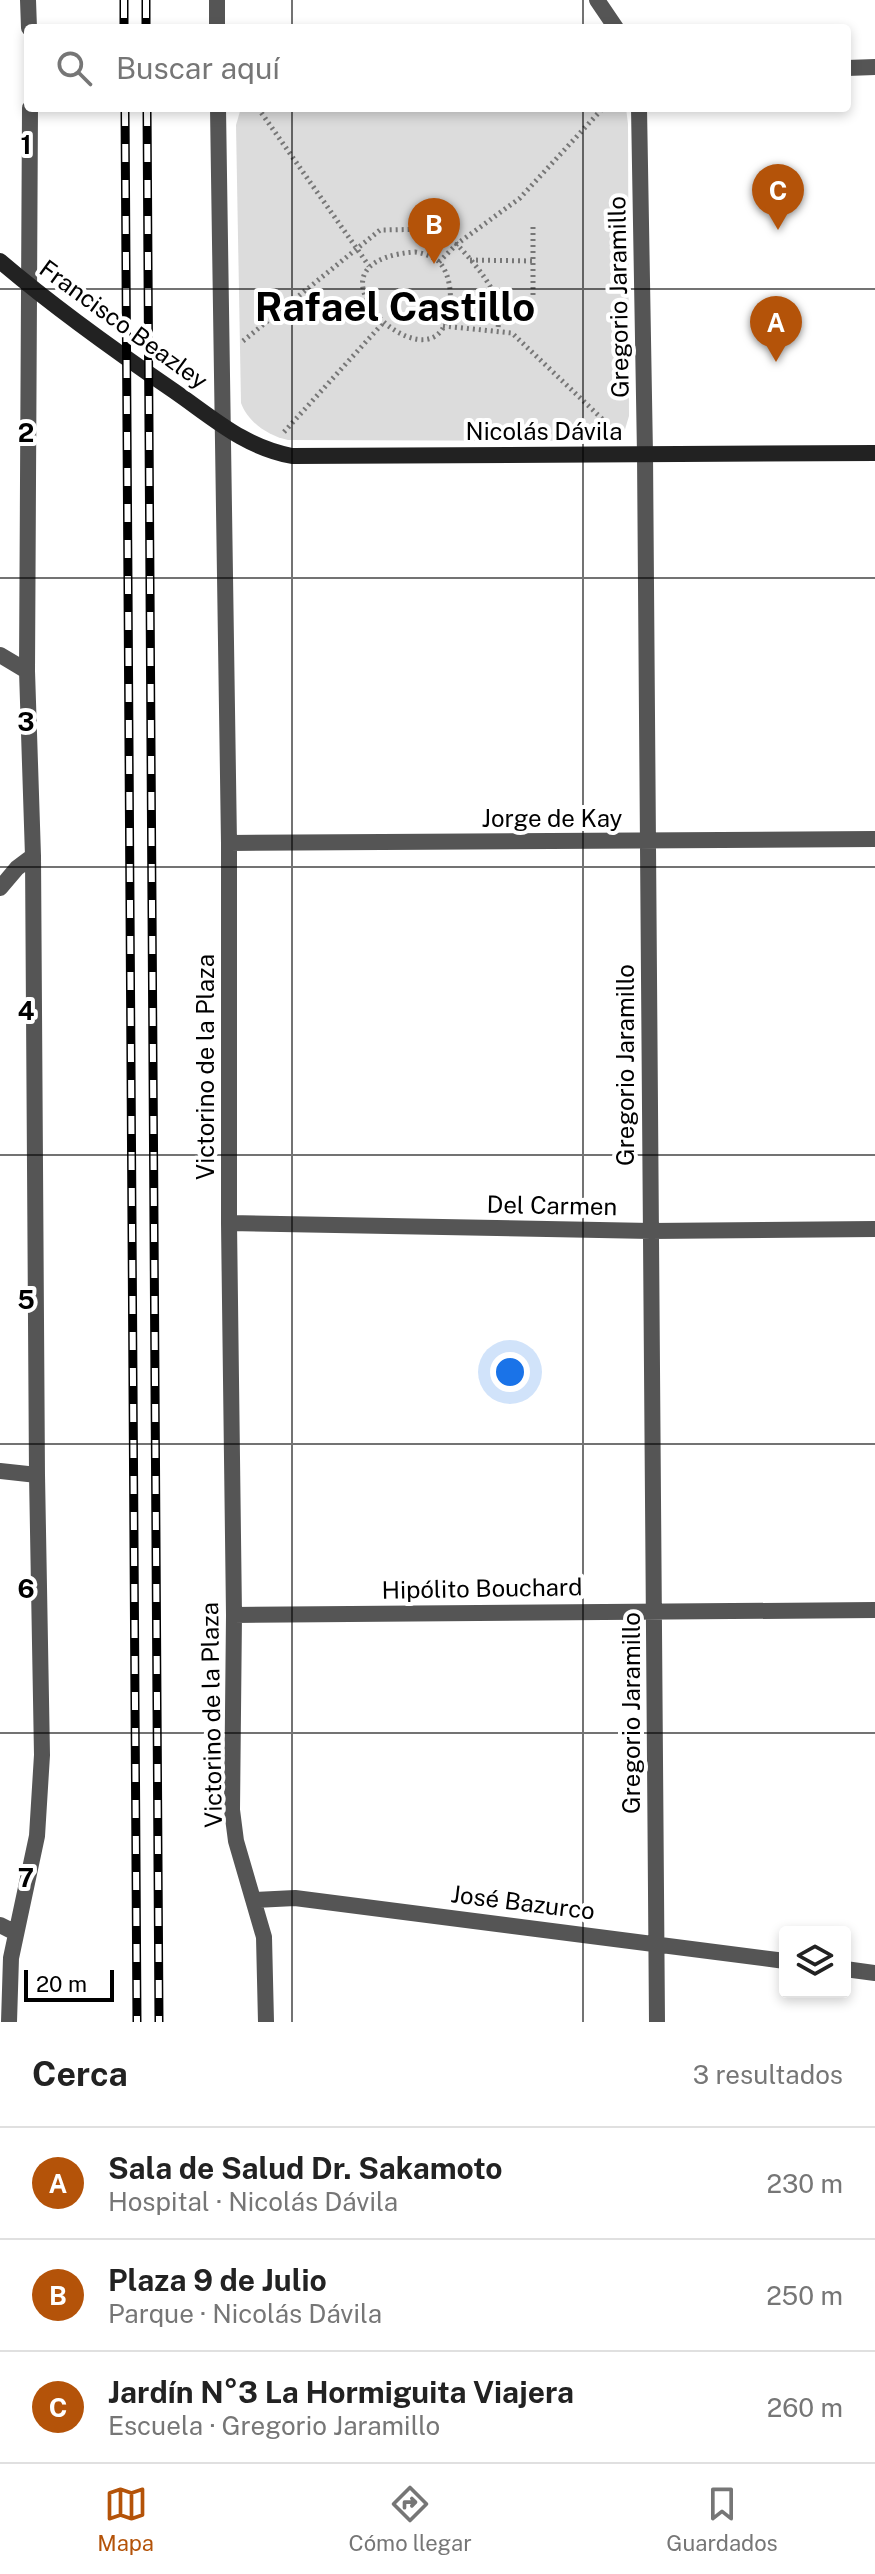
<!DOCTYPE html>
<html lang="es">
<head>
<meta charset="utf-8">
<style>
  body { margin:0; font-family:"Public Sans",sans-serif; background:#f2f2f2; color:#222 }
  .controls { position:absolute; right:24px; bottom:24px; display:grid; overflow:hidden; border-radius:8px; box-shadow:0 4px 12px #0003 }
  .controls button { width:72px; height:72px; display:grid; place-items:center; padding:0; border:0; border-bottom:2px solid #e0e0e0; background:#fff; color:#222; font:40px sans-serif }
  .scale { position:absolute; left:24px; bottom:20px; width:90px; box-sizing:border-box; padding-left:8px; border:4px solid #000; border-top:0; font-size:22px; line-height:28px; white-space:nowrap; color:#000; -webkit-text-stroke:6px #fff; paint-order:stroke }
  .you { position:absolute; left:510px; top:1372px; width:28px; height:28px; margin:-20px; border:6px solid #fff; border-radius:50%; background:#1a73e8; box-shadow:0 0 0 12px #1a73e833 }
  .badge { display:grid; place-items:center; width:52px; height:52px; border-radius:50%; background:#b45309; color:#fff; font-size:26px; font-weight:700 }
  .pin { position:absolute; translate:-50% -66px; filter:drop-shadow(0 2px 4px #0008) }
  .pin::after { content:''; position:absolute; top:42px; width:28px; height:24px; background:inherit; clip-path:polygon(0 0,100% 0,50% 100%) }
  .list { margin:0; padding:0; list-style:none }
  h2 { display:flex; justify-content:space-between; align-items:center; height:104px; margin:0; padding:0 32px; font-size:34px }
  h2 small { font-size:26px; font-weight:400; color:#767676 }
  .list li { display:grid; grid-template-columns:52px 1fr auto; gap:24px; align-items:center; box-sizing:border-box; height:112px; padding:0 32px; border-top:2px solid #e0e0e0 }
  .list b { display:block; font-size:30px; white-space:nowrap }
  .list p { margin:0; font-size:26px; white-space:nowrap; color:#767676 }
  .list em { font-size:26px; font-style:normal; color:#767676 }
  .icon { flex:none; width:44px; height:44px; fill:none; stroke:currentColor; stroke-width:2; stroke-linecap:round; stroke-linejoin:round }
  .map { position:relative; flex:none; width:875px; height:2022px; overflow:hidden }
  .search { position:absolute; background:#fff; box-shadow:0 4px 12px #0003; left:24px; right:24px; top:24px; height:88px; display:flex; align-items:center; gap:20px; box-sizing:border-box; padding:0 28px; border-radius:8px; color:#767676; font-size:30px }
  .sheet { height:440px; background:#fff }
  nav { display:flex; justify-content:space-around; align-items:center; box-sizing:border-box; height:112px; border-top:2px solid #e0e0e0; background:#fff; font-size:22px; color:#767676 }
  nav a { display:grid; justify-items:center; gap:4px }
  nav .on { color:#b45309 }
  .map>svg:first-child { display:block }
  .green { fill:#dcdcdc }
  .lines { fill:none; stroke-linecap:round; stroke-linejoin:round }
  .path { stroke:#777; stroke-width:5; stroke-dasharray:2 4; stroke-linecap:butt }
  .street { stroke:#555; stroke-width:16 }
  .secondary { stroke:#222; stroke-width:16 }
  .rail-casing { stroke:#000; stroke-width:9 }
  .rail { stroke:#fff; stroke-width:6; stroke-dasharray:18; stroke-linecap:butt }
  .grid { fill:none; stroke:#000; stroke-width:2; stroke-opacity:0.55 }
  .labels { text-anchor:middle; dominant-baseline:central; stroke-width:8; stroke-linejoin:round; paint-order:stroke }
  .street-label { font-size:24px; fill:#000; stroke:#fff }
  .town-label { font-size:40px; font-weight:bold; fill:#000; stroke:#fff }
  .grid-label { font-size:26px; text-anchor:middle; font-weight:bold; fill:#000; stroke:#fff; stroke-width:8; stroke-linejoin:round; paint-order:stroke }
</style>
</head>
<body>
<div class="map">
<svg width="875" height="2022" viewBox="0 0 875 2022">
  <rect width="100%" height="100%" fill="#fff"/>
  <path class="green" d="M 241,108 L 626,108 L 628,124 L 629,416 L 623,436 L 606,441 L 288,440 C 268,436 248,422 241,403 L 236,125 Z"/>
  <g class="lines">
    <path class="path" d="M 258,108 L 369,266
      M 533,227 L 533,298
      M 415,252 C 423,253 431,256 438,261 C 454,276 454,314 441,331 C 424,352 389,330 377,315 C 344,274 372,255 415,252 Z
      M 470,260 L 533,261
      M 439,262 L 457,244 L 520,198 L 603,108
      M 443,326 L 512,333 L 617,433
      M 243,341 L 380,230 L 442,229 C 460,247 497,285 500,311 C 500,317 498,324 498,330
      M 284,432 L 383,323"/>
    <path class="street" d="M 28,0 L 29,28
      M 217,0 L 217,28
      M 597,0 L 616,28
      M 847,68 L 875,67
      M 218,108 L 229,843 L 229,1223 L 234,1615 L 232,1810 L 236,1841 L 264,1937 L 266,2022
      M 639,108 L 645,454 L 657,2022
      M 0,655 L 27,671
      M 229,843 L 875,839
      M 0,888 L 17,868 L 33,856
      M 229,1223 L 651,1231 L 875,1229
      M 0,1471 L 37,1475
      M 234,1615 L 875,1610
      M 255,1900 L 295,1898 L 785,1961
      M 0,1925 L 16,1933
      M 845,1969 L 875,1973
      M 9,2022 L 11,1958 L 37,1836 L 42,1755 L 37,1475 L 33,856 L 27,671 L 30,108"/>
    <path class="secondary" d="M 0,261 C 55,308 114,350 174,391 C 213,418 244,447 292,456 L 875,453"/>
    <g class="rail-casing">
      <path id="rail" d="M 124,0 L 124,28
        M 146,0 L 146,28
        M 125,108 L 137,2022
        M 147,108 L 159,2022"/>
    </g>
    <use href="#rail" class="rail"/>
  </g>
  <path class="grid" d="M 292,0 L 292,28M 583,0 L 583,28M 292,108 L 292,2022M 583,108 L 583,2022M 0,289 L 875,289M 0,578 L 875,578M 0,867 L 875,867M 0,1155 L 875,1155M 0,1444 L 875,1444M 0,1733 L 875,1733"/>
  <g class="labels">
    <g class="street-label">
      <text transform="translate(618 297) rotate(-91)">Gregorio Jaramillo</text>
      <text transform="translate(124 324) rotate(36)">Francisco Beazley</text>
      <text x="544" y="431">Nicolás Dávila</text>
      <text x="552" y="818">Jorge de Kay</text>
      <text transform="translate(625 1065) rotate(-90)">Gregorio Jaramillo</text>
      <text transform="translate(205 1067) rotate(-90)">Victorino de la Plaza</text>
      <text transform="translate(552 1205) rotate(1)">Del Carmen</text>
      <text transform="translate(482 1588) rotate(-1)">Hipólito Bouchard</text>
      <text transform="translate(631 1713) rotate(-90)">Gregorio Jaramillo</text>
      <text transform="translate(211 1715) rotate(-91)">Victorino de la Plaza</text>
      <text transform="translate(523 1902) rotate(7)">José Bazurco</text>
    </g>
    <g class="town-label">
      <text x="395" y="306">Rafael Castillo</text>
    </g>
  </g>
  <g class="grid-label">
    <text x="26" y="154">1</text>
    <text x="26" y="442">2</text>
    <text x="26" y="731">3</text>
    <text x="26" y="1020">4</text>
    <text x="26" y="1309">5</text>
    <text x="26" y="1598">6</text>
    <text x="26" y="1887">7</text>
  </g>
</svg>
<div class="controls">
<button><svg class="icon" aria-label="layers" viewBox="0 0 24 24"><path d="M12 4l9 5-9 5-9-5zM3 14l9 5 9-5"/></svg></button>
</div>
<div class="scale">20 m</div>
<div class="you"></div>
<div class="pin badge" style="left:776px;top:362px">A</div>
<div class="pin badge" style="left:434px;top:264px">B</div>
<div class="pin badge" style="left:778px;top:230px">C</div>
<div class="search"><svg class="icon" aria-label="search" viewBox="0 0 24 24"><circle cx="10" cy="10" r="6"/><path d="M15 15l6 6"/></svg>Buscar aquí</div>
</div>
<section class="sheet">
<h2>Cerca<small>3 resultados</small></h2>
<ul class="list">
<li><span class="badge">A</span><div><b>Sala de Salud Dr. Sakamoto</b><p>Hospital · Nicolás Dávila</p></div><em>230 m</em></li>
<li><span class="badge">B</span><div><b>Plaza 9 de Julio</b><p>Parque · Nicolás Dávila</p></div><em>250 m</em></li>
<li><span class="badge">C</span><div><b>Jardín N°3 La Hormiguita Viajera</b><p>Escuela · Gregorio Jaramillo</p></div><em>260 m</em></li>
</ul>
</section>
<nav>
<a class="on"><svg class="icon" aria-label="map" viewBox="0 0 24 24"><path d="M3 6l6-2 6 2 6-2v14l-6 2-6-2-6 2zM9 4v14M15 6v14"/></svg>Mapa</a>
<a><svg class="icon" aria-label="directions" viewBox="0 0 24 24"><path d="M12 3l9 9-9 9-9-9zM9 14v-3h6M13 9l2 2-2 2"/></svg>Cómo llegar</a>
<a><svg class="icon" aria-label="saved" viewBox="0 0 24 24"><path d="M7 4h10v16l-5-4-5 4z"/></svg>Guardados</a>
</nav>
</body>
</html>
